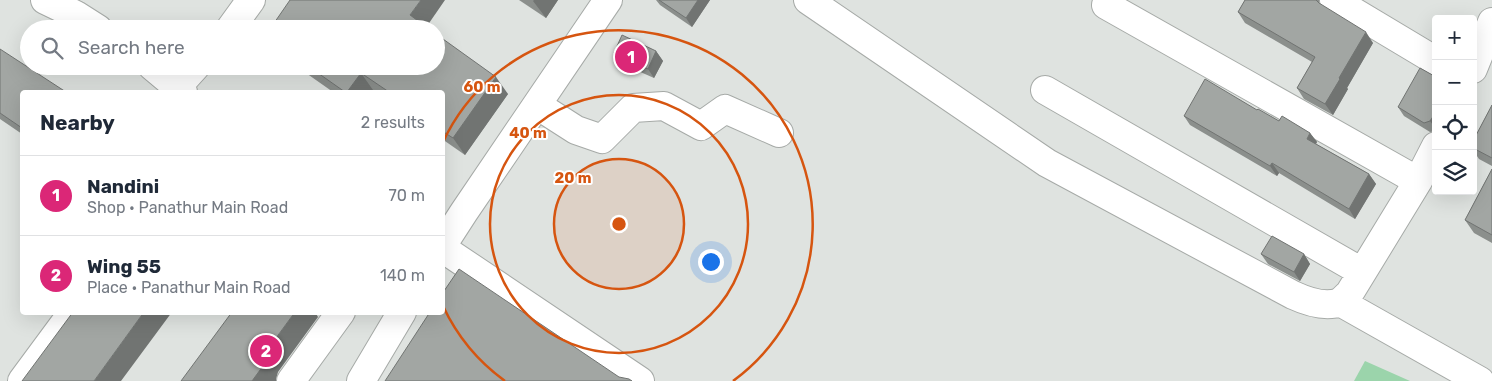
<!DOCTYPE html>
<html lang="en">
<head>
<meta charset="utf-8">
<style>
  body { margin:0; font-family:Rubik,sans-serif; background:#f6f6f7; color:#1f2937 }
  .controls { position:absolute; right:15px; top:15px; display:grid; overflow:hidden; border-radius:5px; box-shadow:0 5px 20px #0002 }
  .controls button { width:45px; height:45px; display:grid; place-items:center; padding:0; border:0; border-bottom:1px solid #e0e1e3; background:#fff; color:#1f2937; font:25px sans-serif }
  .you { position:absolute; left:710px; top:261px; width:18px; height:18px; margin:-12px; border:4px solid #fff; border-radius:50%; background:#1a73e8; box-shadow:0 0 0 8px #1a73e833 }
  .badge { display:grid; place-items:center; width:32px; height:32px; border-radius:50%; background:#db2777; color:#fff; font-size:16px; font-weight:700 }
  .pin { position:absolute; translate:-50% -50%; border:2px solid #fff; box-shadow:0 1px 5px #0006 }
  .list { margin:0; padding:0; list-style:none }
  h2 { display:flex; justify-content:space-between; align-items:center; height:65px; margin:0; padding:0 20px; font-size:21px }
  h2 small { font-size:16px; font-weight:400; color:#747a83 }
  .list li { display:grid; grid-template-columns:32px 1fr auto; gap:15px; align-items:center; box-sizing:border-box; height:80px; padding:0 20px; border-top:1px solid #e0e1e3 }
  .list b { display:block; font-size:19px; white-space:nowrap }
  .list p { margin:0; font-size:16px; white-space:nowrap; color:#747a83 }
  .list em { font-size:16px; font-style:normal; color:#747a83 }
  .icon { flex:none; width:28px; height:28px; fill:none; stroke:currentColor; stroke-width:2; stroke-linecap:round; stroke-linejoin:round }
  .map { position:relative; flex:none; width:1492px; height:381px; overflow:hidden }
  .search { position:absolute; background:#fff; box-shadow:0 5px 20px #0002; left:20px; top:20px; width:425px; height:55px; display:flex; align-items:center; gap:12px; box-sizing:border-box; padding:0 18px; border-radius:28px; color:#747a83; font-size:19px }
  .panel { position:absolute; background:#fff; box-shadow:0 5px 20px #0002; left:20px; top:90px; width:425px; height:225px; border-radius:5px }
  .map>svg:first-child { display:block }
  .green { fill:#9bd4ab }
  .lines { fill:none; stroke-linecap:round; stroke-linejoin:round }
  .minor-casing { stroke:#a6aaa7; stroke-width:30 }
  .minor { stroke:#fff; stroke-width:28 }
  .wall { fill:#8b8f8c }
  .shaded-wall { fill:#717472 }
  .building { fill:#a2a6a3; stroke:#717472 }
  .ring { fill:none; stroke:#d65510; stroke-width:2.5 }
  .centre { fill:#d65510; stroke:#fff; stroke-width:2.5 }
  .ring-label { font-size:15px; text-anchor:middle; font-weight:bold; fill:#d65510; stroke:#fff; stroke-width:4; stroke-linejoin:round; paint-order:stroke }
</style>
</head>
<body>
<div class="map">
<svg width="1492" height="381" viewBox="0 0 1492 381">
  <rect width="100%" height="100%" fill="#dfe3e0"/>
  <path class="green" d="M 1365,361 L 1410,381 L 1354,381 Z"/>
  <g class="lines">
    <g class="minor-casing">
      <path id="minor" d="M 45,0 L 76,15 L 98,29
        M 808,0 L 1047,163 L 1293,295 C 1306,301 1325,308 1340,302 C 1343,300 1346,296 1349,294 L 1418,181 L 1436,146
        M 1334,0 L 1436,61
        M 1106,5 L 1418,181
        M 230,29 L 251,0
        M 152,66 L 183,92
        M 1473,69 L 1492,22
        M 177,87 L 196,66
        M 1045,90 L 1362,272
        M 537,105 L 576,130 L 602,139 L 633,108 L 664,106 L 701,126 L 725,109 L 779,133
        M 442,246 L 464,212 L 608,0
        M 442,248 L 640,381
        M 1340,302 L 1480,381
        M 22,381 L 73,312
        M 291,381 L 341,312
        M 361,381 L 402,312"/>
    </g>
    <use href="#minor" class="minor"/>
  </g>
  <path class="wall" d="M 519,0 L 558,0 L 546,18 Z
    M 656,0 L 710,0 L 692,27 L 660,5 Z
    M 1245,0 L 1319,0 L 1319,3 L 1373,43 L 1347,88 L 1348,89 L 1333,115 L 1304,99 L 1297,88 L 1312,62 L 1245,23 L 1238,12 Z
    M 0,49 L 22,92 L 22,134 L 0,119 Z
    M 656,51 L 663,61 L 654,78 L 620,63 L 614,53 Z
    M 296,66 L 436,66 L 508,94 L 465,155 L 442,139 L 442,92 L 377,92 L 373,90 L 372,92 L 333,92 Z
    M 1436,77 L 1436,131 L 1430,132 L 1404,116 L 1398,107 Z
    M 1492,105 L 1492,166 L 1479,159 L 1473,150 L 1473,141 Z
    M 1257,110 L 1279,121 L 1310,133 L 1317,142 L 1316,144 L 1369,174 L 1376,184 L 1355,219 L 1279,173 L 1277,176 L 1190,125 L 1184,116 Z
    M 1492,169 L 1492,243 L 1474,233 L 1465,220 Z
    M 1261,254 L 1304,254 L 1310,264 L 1300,281 L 1268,264 Z"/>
  <path class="shaded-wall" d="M 421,0 L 445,0 L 425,29 L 410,15 Z
    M 534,0 L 558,0 L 546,18 L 533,1 Z
    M 698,0 L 710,0 L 692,27 L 686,18 Z
    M 1366,32 L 1373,43 L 1347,88 L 1348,89 L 1333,115 L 1325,104 L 1339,78 Z
    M 656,51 L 663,61 L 654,78 L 648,69 Z
    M 361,73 L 373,90 L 372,92 L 347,92 Z
    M 496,77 L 508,94 L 465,155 L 453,138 Z
    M 1436,112 L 1436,129 L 1430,121 Z
    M 1310,133 L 1317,142 L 1313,148 L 1307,139 Z
    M 1272,163 L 1279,173 L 1277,176 L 1270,166 Z
    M 1369,174 L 1376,184 L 1355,219 L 1349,209 Z
    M 1304,254 L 1310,264 L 1300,281 L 1294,272 Z
    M 144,312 L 172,312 L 121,381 L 94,381 Z
    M 295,312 L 315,312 L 318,317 L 278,372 L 276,379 L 276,381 L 252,381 L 265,353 Z"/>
  <path class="building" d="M 290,0 L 421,0 L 410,15 L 429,29 L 270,29 Z
    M 659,0 L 698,0 L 686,18 Z
    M 1245,0 L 1316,0 L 1319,3 L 1366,32 L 1339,78 L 1340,79 L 1325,104 L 1297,88 L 1315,57 L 1238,12 Z
    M 436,34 L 496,77 L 453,138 L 442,131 L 442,92 L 389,92 L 361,73 L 347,92 L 345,92 L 308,66 L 436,66 Z
    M 622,35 L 656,51 L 648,69 L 614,53 Z
    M 0,49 L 66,92 L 22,92 L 22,128 L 0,113 Z
    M 1420,68 L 1436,77 L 1436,112 L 1430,121 L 1424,123 L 1398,107 Z
    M 1205,79 L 1257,110 L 1258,109 L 1279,121 L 1282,116 L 1310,133 L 1307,139 L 1369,174 L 1349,209 L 1272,163 L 1270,166 L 1184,116 Z
    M 1492,105 L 1492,158 L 1473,148 L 1473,141 Z
    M 1492,169 L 1492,235 L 1465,220 Z
    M 1272,236 L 1304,254 L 1294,272 L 1261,254 Z
    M 459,269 L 619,377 L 629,379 L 632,381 L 385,381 L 430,312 L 442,312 L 442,294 Z
    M 73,312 L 144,312 L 94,381 L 22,381 Z
    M 232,312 L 295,312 L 265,353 L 262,360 L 263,366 L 252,381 L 181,381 Z"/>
  <circle cx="619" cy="224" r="65" fill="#d65510" fill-opacity=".12"/>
  <g class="ring">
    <circle cx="619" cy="224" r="65"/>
    <circle cx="619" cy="224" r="129"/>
    <path d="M505 381A194 194 0 0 1 443 306M443 142A194 194 0 1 1 733 381"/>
  </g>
  <circle cx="619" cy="224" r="8" class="centre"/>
  <g class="ring-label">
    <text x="482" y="92">60 m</text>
    <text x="528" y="138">40 m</text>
    <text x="573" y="183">20 m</text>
  </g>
</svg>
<div class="controls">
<button>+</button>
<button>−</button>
<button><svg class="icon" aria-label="locate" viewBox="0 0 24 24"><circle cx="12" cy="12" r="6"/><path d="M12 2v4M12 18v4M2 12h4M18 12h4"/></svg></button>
<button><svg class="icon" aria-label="layers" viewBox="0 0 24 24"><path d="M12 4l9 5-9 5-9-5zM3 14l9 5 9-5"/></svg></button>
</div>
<div class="you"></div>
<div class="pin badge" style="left:631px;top:57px">1</div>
<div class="pin badge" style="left:266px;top:351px">2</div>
<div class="search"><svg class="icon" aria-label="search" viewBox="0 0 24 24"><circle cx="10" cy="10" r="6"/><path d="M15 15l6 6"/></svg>Search here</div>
<section class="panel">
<h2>Nearby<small>2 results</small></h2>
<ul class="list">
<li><span class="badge">1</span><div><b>Nandini</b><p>Shop · Panathur Main Road</p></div><em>70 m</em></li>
<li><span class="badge">2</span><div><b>Wing 55</b><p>Place · Panathur Main Road</p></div><em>140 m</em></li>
</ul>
</section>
</div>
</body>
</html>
